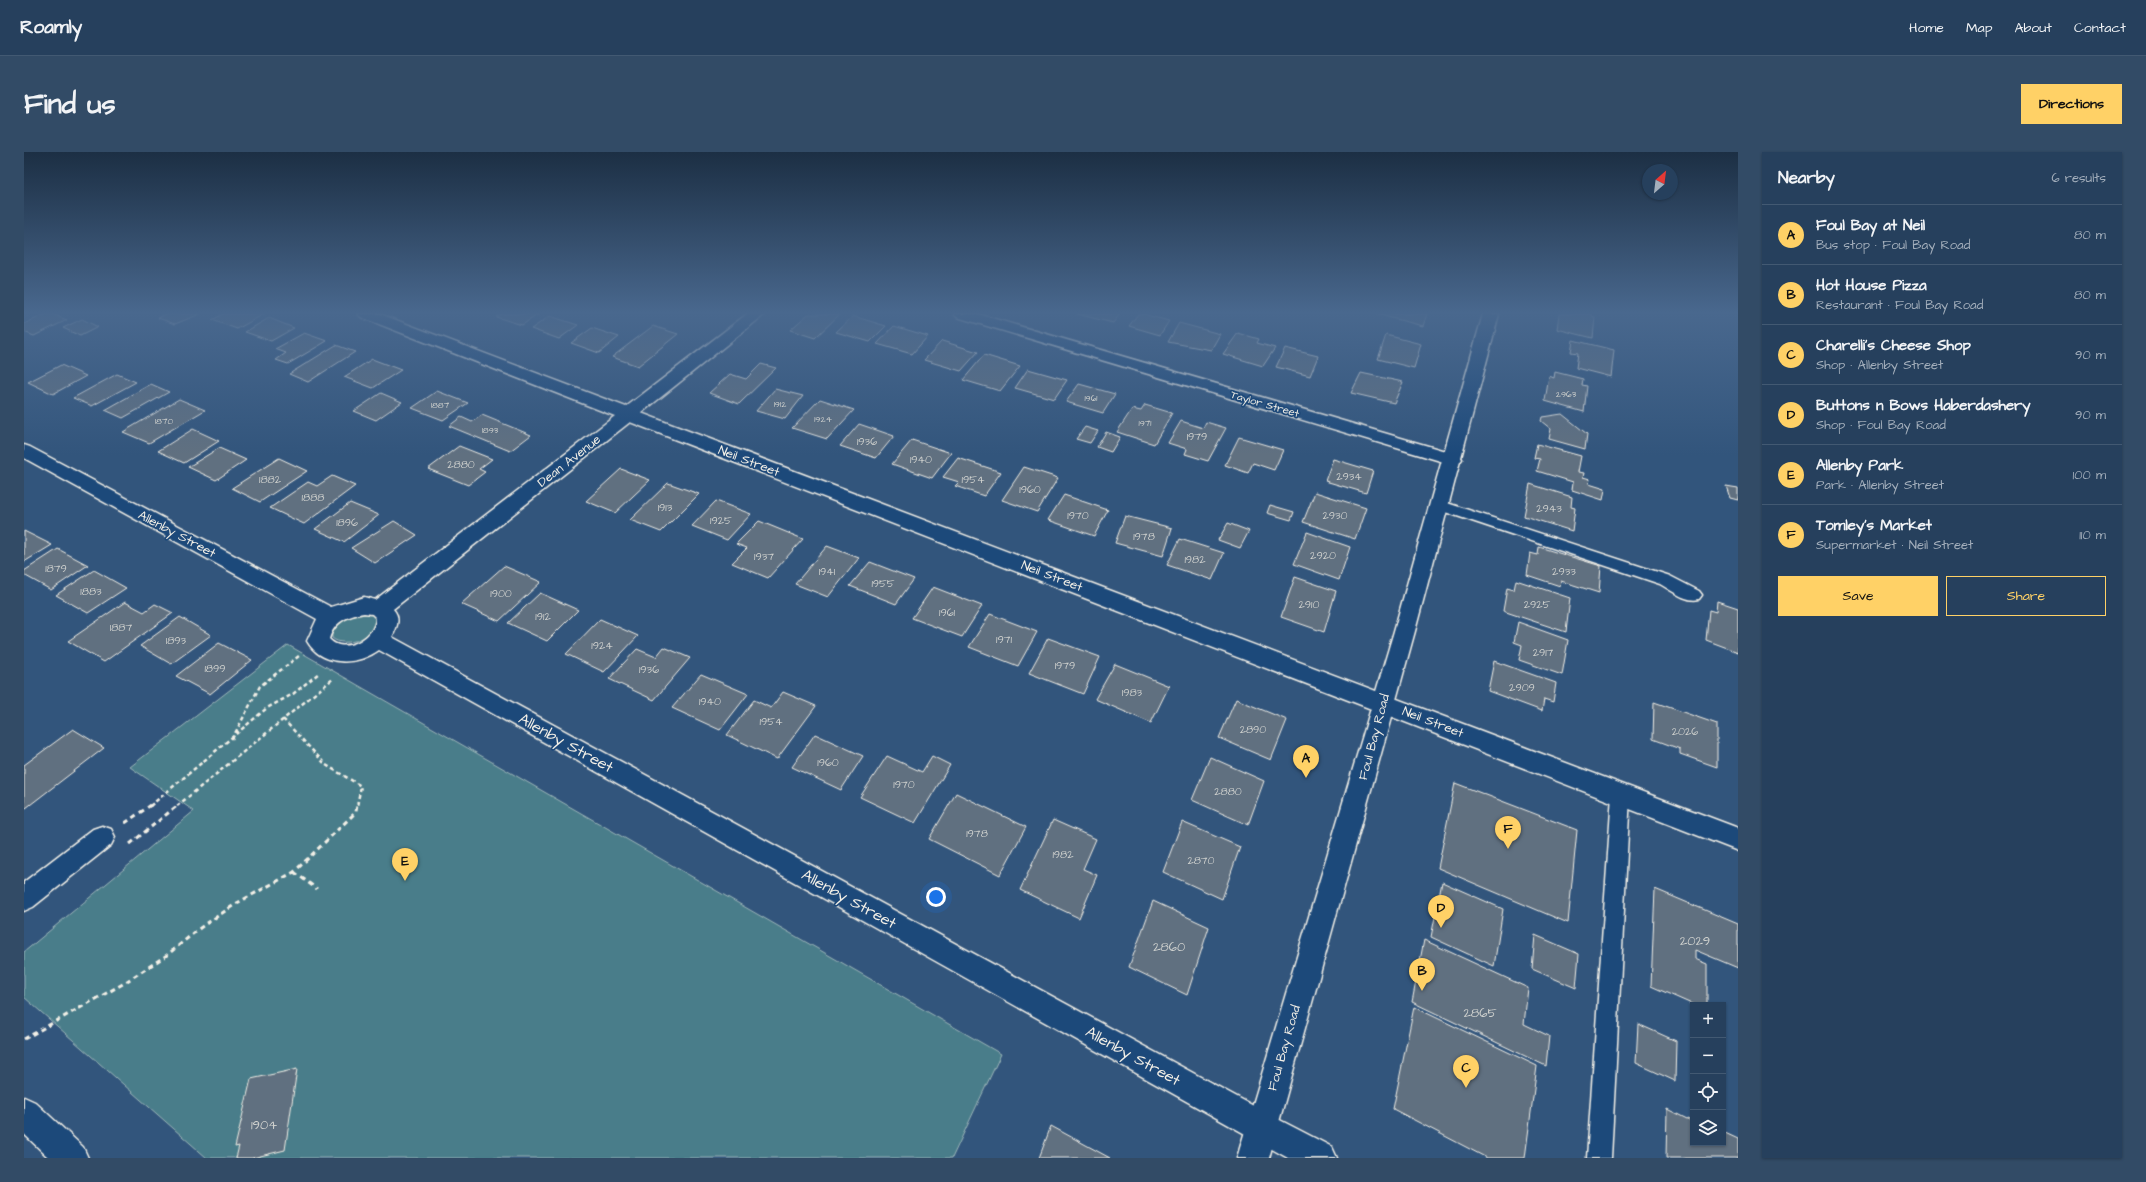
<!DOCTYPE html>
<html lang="en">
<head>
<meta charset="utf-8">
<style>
  body { margin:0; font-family:"Architects Daughter",sans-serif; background:#324b66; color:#f1f3f6 }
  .controls { position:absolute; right:12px; bottom:12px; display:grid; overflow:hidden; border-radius:0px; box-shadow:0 1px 3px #0004 }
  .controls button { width:36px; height:36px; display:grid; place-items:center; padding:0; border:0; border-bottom:1px solid #425972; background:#26405d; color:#f1f3f6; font:20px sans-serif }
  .compass { position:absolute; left:1618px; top:12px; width:36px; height:36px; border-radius:50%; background:#26405d; box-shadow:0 1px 3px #0004; rotate:28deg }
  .you { position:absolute; left:912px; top:745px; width:14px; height:14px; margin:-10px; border:3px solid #fff; border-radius:50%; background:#1a73e8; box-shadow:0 0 0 6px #1a73e833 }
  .badge { display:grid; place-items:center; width:26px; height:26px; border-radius:50%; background:#ffd166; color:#111; font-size:13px; font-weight:700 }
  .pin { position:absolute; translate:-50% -33px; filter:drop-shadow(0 1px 2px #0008) }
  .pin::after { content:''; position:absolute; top:21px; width:14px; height:12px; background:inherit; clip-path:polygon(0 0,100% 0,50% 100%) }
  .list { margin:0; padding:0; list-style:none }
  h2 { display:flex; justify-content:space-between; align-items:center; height:52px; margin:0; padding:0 16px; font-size:17px }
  h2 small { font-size:13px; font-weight:400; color:#a4afbc }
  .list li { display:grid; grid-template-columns:26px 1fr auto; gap:12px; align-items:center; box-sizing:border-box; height:60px; padding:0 16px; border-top:1px solid #425972 }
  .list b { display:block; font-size:15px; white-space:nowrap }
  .list p { margin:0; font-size:13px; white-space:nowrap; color:#a4afbc }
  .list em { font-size:13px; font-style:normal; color:#a4afbc }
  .actions { display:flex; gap:8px; padding:12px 16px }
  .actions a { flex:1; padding:9px 0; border:1px solid #ffd166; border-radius:0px; text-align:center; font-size:14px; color:#ffd166 }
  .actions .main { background:#ffd166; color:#111 }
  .icon { flex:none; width:22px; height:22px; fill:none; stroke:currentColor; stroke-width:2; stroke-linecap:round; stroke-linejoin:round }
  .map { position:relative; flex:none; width:1714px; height:1006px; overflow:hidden; border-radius:0px }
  header { display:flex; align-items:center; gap:24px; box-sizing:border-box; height:56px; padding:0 20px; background:#26405d; border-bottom:1px solid #425972 }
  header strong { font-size:19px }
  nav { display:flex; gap:22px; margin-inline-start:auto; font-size:14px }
  .intro { display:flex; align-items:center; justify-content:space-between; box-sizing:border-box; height:96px; padding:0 24px }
  h1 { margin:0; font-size:28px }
  .button { padding:10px 18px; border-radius:0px; background:#ffd166; color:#111; font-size:14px; font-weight:700 }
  main { display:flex; gap:24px; padding:0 24px }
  aside { flex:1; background:#26405d; border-radius:0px; box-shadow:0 1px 3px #0004 }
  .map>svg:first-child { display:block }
  .green { fill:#497d8a; stroke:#9eb7b9 }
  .building { fill:#607080; stroke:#f4f1e8 }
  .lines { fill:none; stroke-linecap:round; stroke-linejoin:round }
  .service-casing { stroke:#f4f1e8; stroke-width:3 }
  .minor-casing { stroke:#f4f1e8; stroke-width:3 }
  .secondary-casing { stroke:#f4f1e8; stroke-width:3 }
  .path-far1 { stroke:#f4f1e8; stroke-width:2.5; stroke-dasharray:4 3; stroke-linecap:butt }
  .path { stroke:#f4f1e8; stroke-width:3; stroke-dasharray:5 4; stroke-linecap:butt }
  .service { fill:#1f4a7a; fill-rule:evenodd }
  .minor { fill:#1f4a7a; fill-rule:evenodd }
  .secondary { fill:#1f4a7a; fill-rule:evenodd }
  .labels { text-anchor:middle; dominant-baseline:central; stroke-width:3.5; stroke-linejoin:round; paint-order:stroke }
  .far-number-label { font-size:9px; fill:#cfd1ce }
  .far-street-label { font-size:11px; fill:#f4f1e8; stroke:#1f4a7a }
  .number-label { font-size:11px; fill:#cfd1ce }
  .street-label { font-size:13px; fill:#f4f1e8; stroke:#1f4a7a }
  .near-number-label { font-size:13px; fill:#cfd1ce }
  .near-street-label { font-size:16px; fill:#f4f1e8; stroke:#1f4a7a }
</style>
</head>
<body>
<header>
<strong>Roamly</strong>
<nav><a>Home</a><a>Map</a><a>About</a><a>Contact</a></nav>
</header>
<div class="intro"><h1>Find us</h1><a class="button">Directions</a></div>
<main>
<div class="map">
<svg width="1714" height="1006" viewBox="0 0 1714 1006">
  <rect width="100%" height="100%" fill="#32557c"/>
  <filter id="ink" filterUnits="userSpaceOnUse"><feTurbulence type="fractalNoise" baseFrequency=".025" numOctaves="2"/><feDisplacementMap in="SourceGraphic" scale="8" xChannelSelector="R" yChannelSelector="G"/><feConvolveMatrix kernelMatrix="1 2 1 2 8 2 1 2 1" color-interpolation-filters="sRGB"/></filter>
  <g filter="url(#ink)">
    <path class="green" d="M 341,462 L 348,463 L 352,467 C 353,485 321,497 308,486 C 307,470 328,463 341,462 Z
      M 264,493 L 977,902 L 928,1006 L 183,1006 L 0,845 L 0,800 L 170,659 L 106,615 Z"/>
    <path class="building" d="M 22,162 L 28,162 L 43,168 L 10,184 L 0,180 L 0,172 Z
      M 142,162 L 176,162 L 151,172 L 134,166 Z
      M 199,162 L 240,162 L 213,177 L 188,168 Z
      M 477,162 L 515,162 L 498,173 L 472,165 Z
      M 784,162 L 816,162 L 791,186 L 766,178 Z
      M 1053,162 L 1096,162 L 1089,171 Z
      M 1114,162 L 1119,162 L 1145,169 L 1136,183 L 1105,174 Z
      M 1352,162 L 1403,162 L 1399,174 Z
      M 1535,162 L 1568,162 L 1568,164 L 1571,165 L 1569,186 L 1533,177 Z
      M 526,164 L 554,173 L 535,187 L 507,177 Z
      M 829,164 L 862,174 L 846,190 L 812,180 Z
      M 245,166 L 270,176 L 247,189 L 221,180 Z
      M 58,167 L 74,175 L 56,184 L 39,176 Z
      M 1155,171 L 1196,182 L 1187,198 L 1144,190 Z
      M 629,174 L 654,182 L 614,214 L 588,205 Z
      M 870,174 L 904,184 L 888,202 L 853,192 Z
      M 568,176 L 595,185 L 575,201 L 547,191 Z
      M 280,181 L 303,189 L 264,212 L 252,208 L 262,201 L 251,197 Z
      M 1214,181 L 1235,187 L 1233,191 L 1251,196 L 1239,214 L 1199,202 Z
      M 1362,183 L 1397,192 L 1390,216 L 1354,207 Z
      M 1549,188 L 1590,198 L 1587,225 L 1552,216 L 1554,201 L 1547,200 Z
      M 918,189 L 954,200 L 937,219 L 900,208 Z
      M 312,193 L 331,200 L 284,230 L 265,222 Z
      M 1261,196 L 1294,204 L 1286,224 L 1252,215 Z
      M 960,203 L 996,214 L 976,239 L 939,228 Z
      M 348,207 L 377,218 L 349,236 L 320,225 Z
      M 737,212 L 752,216 L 715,252 L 685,241 L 706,222 L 722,227 Z
      M 37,213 L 62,224 L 29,242 L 4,230 Z
      M 1004,217 L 1043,228 L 1030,247 L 991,236 Z
      M 1531,220 L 1559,227 L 1558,233 L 1563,234 L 1560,260 L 1521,249 L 1525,224 L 1530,226 Z
      M 1337,221 L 1379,230 L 1370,251 L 1327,241 Z
      M 93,222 L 112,230 L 68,254 L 49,246 Z
      M 127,232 L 145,240 L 99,266 L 81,258 Z
      M 1055,232 L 1091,242 L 1079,261 L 1042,250 Z
      M 751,237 L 779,244 L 761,267 L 732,259 Z
      M 413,239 L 444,251 L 419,268 L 388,256 Z
      M 357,241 L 378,250 L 352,268 L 330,259 Z
      M 155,247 L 181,258 L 125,291 L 99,280 Z
      M 796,247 L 830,258 L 803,287 L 768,276 Z
      M 1121,253 L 1148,261 L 1130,292 L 1093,280 L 1108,257 L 1117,259 Z
      M 1538,262 L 1563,282 L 1561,297 L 1525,287 L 1527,277 L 1517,269 L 1518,265 Z
      M 458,263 L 507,283 L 486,299 L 425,274 L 437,265 L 448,270 Z
      M 1157,269 L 1179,276 L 1182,270 L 1202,276 L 1184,309 L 1161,302 L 1163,297 L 1144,291 Z
      M 835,272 L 870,284 L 852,306 L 816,294 Z
      M 1061,275 L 1074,279 L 1066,291 L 1052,287 Z
      M 169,277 L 195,289 L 160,311 L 134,299 Z
      M 1082,280 L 1096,285 L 1087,300 L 1073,295 Z
      M 1215,285 L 1259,298 L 1250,318 L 1229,311 L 1224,321 L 1201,313 Z
      M 888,288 L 927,301 L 908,326 L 868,312 Z
      M 1513,292 L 1557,304 L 1554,320 L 1560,321 L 1559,325 L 1566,327 L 1565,332 L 1581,337 L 1579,348 L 1548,338 L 1549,330 L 1513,319 L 1516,307 L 1510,306 Z
      M 435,294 L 468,307 L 455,317 L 461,320 L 444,333 L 404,317 Z
      M 195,296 L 222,308 L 192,328 L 164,315 Z
      M 255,306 L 283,319 L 236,350 L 208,336 Z
      M 934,306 L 977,320 L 960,344 L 931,334 L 935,330 L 919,325 Z
      M 1309,307 L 1349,319 L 1342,341 L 1301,329 Z
      M 1000,315 L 1034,326 L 1013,360 L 978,348 Z
      M 597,317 L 626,328 L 591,361 L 562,349 Z
      M 308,324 L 331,334 L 280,372 L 246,356 L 284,330 L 293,334 Z
      M 644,331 L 675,342 L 637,380 L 606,368 Z
      M 1506,332 L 1548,345 L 1547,355 L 1551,356 L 1548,379 L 1500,364 Z
      M 1702,334 L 1714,336 L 1714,348 L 1706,346 Z
      M 1291,340 L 1342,356 L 1331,387 L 1279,370 Z
      M 1040,343 L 1084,358 L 1070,384 L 1024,368 Z
      M 692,349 L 727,362 L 703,388 L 668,374 Z
      M 326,351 L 355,363 L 320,390 L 291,377 Z
      M 1246,353 L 1270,360 L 1267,368 L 1243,361 Z
      M 1101,364 L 1148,376 L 1139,404 L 1091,391 Z
      M 370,369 L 393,383 L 351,411 L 327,396 Z
      M 735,369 L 779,387 L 744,426 L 708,411 L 723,396 L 712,392 Z
      M 1204,371 L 1225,379 L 1216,396 L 1194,388 Z
      M 0,379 L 28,393 L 0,410 Z
      M 1283,380 L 1326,395 L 1315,428 L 1270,412 Z
      M 1156,387 L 1200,401 L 1188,428 L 1143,413 Z
      M 803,394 L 835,406 L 804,445 L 771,432 Z
      M 1515,395 L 1577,414 L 1575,441 L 1537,429 L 1536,434 L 1503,423 L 1506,401 L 1514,403 Z
      M 34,397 L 64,413 L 27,438 L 0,423 L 0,419 Z
      M 846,410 L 890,427 L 872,452 L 826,434 Z
      M 480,414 L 517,430 L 475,469 L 437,452 Z
      M 70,418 L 102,436 L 64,461 L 32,443 Z
      M 1271,425 L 1312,439 L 1300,480 L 1257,465 Z
      M 1492,428 L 1546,446 L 1542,480 L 1479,459 L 1483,436 L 1490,438 Z
      M 909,435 L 958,454 L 938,485 L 888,466 Z
      M 516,441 L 554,458 L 523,489 L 484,471 Z
      M 1693,449 L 1714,456 L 1714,500 L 1682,488 L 1685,458 L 1692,460 Z
      M 101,450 L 120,460 L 131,452 L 149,461 L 80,510 L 44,489 Z
      M 966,462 L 1013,480 L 994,514 L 945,495 Z
      M 156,465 L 187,483 L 147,512 L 116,494 Z
      M 576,467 L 614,484 L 580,520 L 542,502 Z
      M 1494,470 L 1544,488 L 1538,523 L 1495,508 L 1498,493 L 1490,490 Z
      M 1024,486 L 1076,505 L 1059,542 L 1005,521 Z
      M 195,491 L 228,508 L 186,542 L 152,524 Z
      M 640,495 L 666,506 L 630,548 L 585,527 L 613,497 L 632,505 Z
      M 1470,509 L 1532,531 L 1529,550 L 1520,547 L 1518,559 L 1464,539 Z
      M 1091,512 L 1145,534 L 1127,571 L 1071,547 Z
      M 677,522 L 724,542 L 696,578 L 648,556 Z
      M 759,540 L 792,554 L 753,607 L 703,583 L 730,548 L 747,556 Z
      M 1212,547 L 1263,568 L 1247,608 L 1195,586 Z
      M 1630,550 L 1693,572 L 1693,615 L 1656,602 L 1656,597 L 1629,587 Z
      M 49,577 L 80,596 L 2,656 L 0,655 L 0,613 Z
      M 791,582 L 839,604 L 817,638 L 768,615 Z
      M 863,604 L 898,620 L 908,604 L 926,613 L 891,671 L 836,645 Z
      M 1186,605 L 1240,629 L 1224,673 L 1168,648 Z
      M 1431,631 L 1553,678 L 1544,771 L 1414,716 Z
      M 932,641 L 1002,675 L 976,723 L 905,687 Z
      M 1029,668 L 1072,687 L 1059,717 L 1073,723 L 1055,766 L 996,738 Z
      M 1158,670 L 1216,695 L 1198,747 L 1139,720 Z
      M 1418,730 L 1479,757 L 1470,814 L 1407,785 Z
      M 1631,737 L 1714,772 L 1714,816 L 1671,798 L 1671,807 L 1683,812 L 1683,853 L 1670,853 L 1627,834 Z
      M 1129,749 L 1185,775 L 1163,843 L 1105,815 Z
      M 1511,783 L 1555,802 L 1552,836 L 1508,817 Z
      M 1400,788 L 1504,836 L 1500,872 L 1525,884 L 1522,914 L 1388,850 Z
      M 1390,855 L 1513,914 L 1501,1006 L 1463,1006 L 1369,957 Z
      M 1614,872 L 1652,889 L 1651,929 L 1612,911 Z
      M 273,917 L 261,998 L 228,1006 L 212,1006 L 215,994 L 211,995 L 227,927 Z
      M 1643,957 L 1669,970 L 1669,991 L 1699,991 L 1699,980 L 1714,987 L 1714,1006 L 1642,1006 Z
      M 1027,974 L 1086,1006 L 1015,1006 Z"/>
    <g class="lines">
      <g class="service-casing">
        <path id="service" d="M 1417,349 L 1646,424 L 1675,439 L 1678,443 L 1675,447 C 1663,451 1647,438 1636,432 L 1412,357 L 1410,354 L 1412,351 Z
          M 1597,635 L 1603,638 L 1606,643 L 1587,1006 L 1563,1006 L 1588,643 L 1591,638 Z"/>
      </g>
      <g class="minor-casing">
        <path id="minor" d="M 334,162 L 356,162 L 602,255 L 723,162 L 741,162 L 617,261 L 1714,676 L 1714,699 L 606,270 L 369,457 C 377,466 373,475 368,485 L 1248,964 L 1308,995 L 1313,1006 L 1264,1006 L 355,498 C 333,514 298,515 283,489 L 293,467 L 0,306 L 0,293 L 6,295 L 307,455 L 340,445 L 351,448 L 591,264 L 337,165 ZM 340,461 L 348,462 L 352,466 C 352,485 320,504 305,487 C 310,470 323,464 340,461 Z
          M 930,162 L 954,162 L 1435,303 L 1438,307 L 1435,311 L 1429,313 L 1423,311 L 933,165 Z
          M 78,674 L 87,677 L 91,685 L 87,693 L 9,755 L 0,759 L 0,730 L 69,677 Z
          M 0,945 L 11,950 L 59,995 L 64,1006 L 25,1006 L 0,982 Z"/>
      </g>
      <g class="secondary-casing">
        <path id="secondary" d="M 1459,162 L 1475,162 L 1391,479 L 1245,1006 L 1213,1006 L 1370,479 Z"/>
      </g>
      <path class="path-far1" d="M 259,567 L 302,613 L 337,634 L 333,654
        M 208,587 L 236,534 L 275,504
        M 126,654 L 243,556 L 269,542 L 295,521
        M 153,654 L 310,526"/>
      <path class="path" d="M 101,671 L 127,653
        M 106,692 L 154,653
        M 270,720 L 293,737
        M 0,887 L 97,833 L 143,803 L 176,776 L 213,751 L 270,720 L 332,660 L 333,653"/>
      <use href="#service" class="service"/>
      <use href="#minor" class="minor"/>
      <use href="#secondary" class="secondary"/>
    </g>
  </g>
  <linearGradient id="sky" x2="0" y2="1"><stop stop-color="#1c2f44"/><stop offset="0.53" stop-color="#49688e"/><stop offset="1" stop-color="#49688e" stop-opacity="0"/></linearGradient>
  <rect width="1714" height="303" fill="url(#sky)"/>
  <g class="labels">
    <g class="far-number-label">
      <text x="1542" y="242">2963</text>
      <text x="1067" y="246">1961</text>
      <text x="756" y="252">1912</text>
      <text x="416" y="253">1887</text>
      <text x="799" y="267">1924</text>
      <text x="140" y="269">1870</text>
      <text x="1121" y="271">1971</text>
      <text x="466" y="278">1893</text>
    </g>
    <g class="far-street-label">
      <text transform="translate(1241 252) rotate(16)">Taylor Street</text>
    </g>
    <g class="number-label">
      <text x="1173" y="284">1979</text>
      <text x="843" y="289">1936</text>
      <text x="897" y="307">1940</text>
      <text x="437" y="312">2880</text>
      <text x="1325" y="324">2934</text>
      <text x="246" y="327">1882</text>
      <text x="949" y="327">1954</text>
      <text x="1006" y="337">1960</text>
      <text x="289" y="345">1888</text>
      <text x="641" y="355">1913</text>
      <text x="1525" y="356">2943</text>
      <text x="1054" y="363">1970</text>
      <text x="1311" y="363">2930</text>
      <text x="697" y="368">1925</text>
      <text x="323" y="370">1896</text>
      <text x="1120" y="384">1978</text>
      <text x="1299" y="403">2920</text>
      <text x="740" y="404">1937</text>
      <text x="1171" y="407">1982</text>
      <text x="32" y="416">1879</text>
      <text x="803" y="419">1941</text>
      <text x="1540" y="419">2933</text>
      <text x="859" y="431">1955</text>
      <text x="67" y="439">1883</text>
      <text x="477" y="441">1900</text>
      <text x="1285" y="452">2910</text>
      <text x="1513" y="452">2925</text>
      <text x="923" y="460">1961</text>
      <text x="519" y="464">1912</text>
      <text x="97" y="475">1887</text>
      <text x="980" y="487">1971</text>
      <text x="152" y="488">1893</text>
      <text x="578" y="493">1924</text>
      <text x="1519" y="500">2917</text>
      <text x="1041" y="513">1979</text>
      <text x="191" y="516">1899</text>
      <text x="625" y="517">1936</text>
      <text x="1498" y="535">2909</text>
      <text x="1108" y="540">1983</text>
      <text x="686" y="549">1940</text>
      <text x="747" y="569">1954</text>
      <text x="1229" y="577">2890</text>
      <text x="1661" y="579">2026</text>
      <text x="804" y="610">1960</text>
      <text x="880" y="632">1970</text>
      <text x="1204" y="639">2880</text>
      <text x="953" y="681">1978</text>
      <text x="1039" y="702">1982</text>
      <text x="1177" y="708">2870</text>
    </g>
    <g class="street-label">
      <text transform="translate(545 309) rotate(-38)">Dean Avenue</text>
      <text transform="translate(725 309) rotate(21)">Neil Street</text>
      <text transform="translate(153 382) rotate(28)">Allenby Street</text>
      <text transform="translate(1028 424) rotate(21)">Neil Street</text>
      <text transform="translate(1409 570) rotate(21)">Neil Street</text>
      <text transform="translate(1350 585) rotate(-75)">Foul Bay Road</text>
      <text transform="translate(1260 896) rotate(-74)">Foul Bay Road</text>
    </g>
    <g class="near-number-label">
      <text x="1671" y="789">2029</text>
      <text x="1145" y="795">2860</text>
      <text x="1456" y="861">2865</text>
      <text x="240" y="973">1904</text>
    </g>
    <g class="near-street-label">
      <text transform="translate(542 591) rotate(29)">Allenby Street</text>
      <text transform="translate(825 747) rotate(29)">Allenby Street</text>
      <text transform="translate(1109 904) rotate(29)">Allenby Street</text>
    </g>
  </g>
</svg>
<div class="controls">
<button>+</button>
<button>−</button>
<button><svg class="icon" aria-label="locate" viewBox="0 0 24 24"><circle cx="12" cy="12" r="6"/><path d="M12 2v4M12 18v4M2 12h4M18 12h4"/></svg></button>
<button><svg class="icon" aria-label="layers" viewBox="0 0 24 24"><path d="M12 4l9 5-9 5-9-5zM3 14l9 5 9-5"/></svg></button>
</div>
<svg class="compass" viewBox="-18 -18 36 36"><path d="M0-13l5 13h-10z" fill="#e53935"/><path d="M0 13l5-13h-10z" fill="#a4afbc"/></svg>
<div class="you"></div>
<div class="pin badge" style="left:1282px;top:626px">A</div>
<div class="pin badge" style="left:1398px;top:839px">B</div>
<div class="pin badge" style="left:1442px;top:936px">C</div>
<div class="pin badge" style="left:1417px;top:776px">D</div>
<div class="pin badge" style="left:381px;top:729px">E</div>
<div class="pin badge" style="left:1484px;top:697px">F</div>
</div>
<aside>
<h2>Nearby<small>6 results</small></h2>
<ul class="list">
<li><span class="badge">A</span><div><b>Foul Bay at Neil</b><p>Bus stop · Foul Bay Road</p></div><em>80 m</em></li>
<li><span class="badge">B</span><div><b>Hot House Pizza</b><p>Restaurant · Foul Bay Road</p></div><em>80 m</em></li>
<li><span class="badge">C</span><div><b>Charelli's Cheese Shop</b><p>Shop · Allenby Street</p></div><em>90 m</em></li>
<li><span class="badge">D</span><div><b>Buttons n Bows Haberdashery</b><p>Shop · Foul Bay Road</p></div><em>90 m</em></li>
<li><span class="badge">E</span><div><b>Allenby Park</b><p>Park · Allenby Street</p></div><em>100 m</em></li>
<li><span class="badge">F</span><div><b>Tomley's Market</b><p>Supermarket · Neil Street</p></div><em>110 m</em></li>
</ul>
<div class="actions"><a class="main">Save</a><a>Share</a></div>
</aside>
</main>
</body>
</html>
